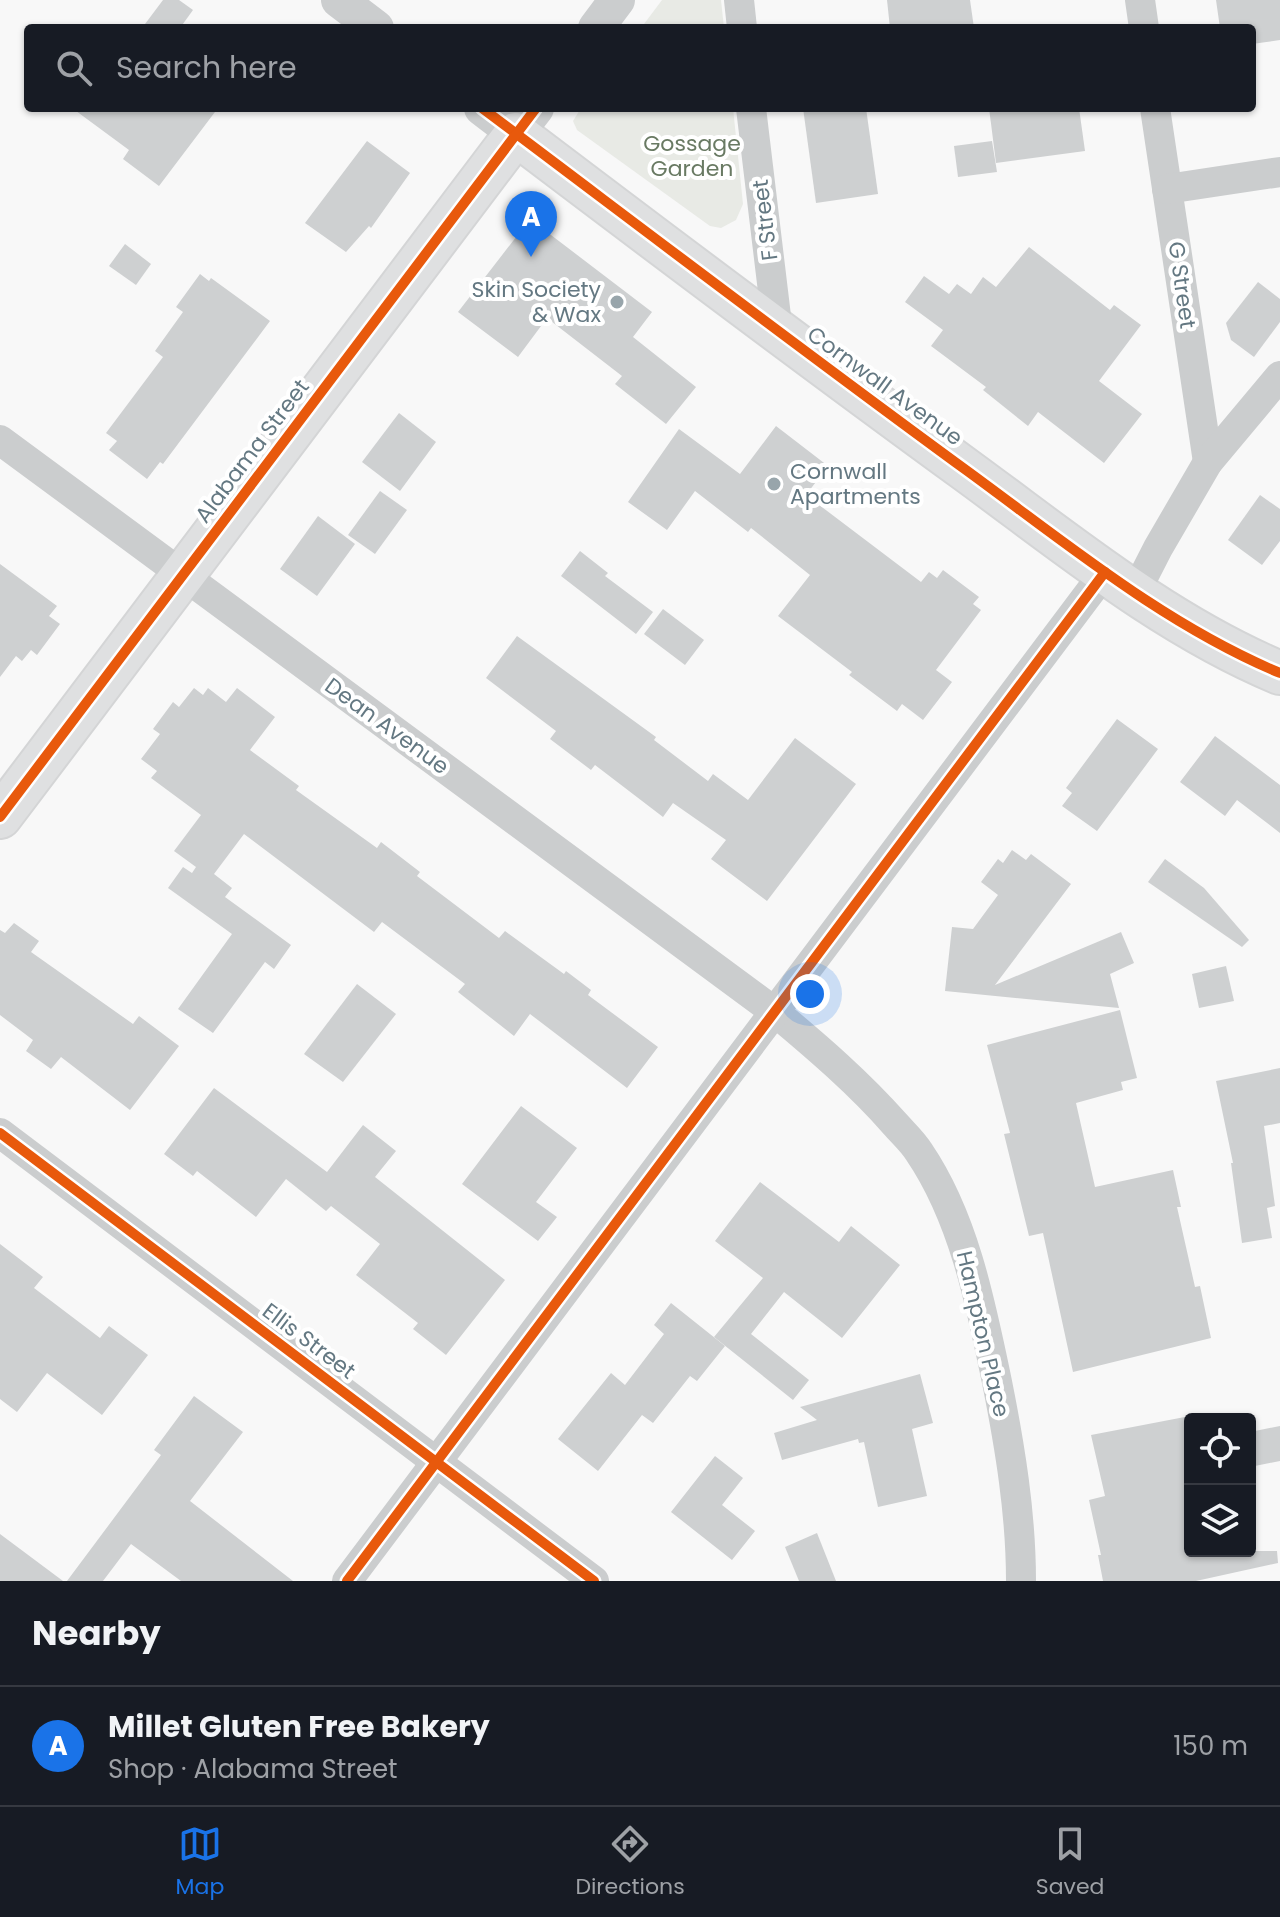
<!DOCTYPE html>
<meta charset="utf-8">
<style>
:root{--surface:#171b24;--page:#242831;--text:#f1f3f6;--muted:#9ea1a6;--line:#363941;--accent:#1a73e8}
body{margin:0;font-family:Poppins,sans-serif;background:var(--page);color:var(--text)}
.controls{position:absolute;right:24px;bottom:24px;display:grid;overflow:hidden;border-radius:8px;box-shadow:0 2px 6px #0004}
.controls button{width:72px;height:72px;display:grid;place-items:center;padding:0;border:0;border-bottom:2px solid var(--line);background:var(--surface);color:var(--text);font:40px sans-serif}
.you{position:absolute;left:810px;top:994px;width:28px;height:28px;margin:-20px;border:6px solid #fff;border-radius:50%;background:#1a73e8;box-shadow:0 0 0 12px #1a73e833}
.badge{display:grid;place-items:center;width:52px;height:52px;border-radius:50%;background:var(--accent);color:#fff;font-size:26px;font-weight:700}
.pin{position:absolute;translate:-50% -66px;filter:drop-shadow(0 2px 4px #0008)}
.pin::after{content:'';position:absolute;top:42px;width:28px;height:24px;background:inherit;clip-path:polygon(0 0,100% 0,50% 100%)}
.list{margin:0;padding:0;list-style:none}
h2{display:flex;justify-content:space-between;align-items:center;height:104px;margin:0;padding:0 32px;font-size:34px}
h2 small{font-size:26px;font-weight:400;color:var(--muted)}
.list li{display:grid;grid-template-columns:52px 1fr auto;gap:24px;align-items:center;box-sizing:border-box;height:120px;padding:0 32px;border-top:2px solid var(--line)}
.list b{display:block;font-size:30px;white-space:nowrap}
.list p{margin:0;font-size:26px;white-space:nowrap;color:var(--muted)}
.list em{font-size:26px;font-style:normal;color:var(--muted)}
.icon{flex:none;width:44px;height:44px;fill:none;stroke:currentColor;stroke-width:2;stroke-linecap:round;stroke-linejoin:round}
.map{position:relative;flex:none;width:1280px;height:1581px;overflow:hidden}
.search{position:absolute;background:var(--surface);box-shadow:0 2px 6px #0004;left:24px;right:24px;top:24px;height:88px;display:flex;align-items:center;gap:20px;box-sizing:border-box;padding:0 28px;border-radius:8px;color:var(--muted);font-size:30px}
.sheet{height:224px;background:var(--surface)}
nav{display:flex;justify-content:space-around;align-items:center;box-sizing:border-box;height:112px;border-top:2px solid var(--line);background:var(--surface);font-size:22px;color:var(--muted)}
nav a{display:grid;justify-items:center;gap:4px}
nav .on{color:var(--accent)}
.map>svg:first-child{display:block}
.green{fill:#e8eae5}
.building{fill:#ced0d1}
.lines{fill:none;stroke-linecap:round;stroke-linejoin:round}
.secondary-casing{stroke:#d4d5d6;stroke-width:46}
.minor{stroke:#cbcdce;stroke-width:30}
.tertiary{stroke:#cbcdce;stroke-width:36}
.secondary{stroke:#dfe0e1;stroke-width:42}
.cycleway-casing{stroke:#fff;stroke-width:15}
.cycleway{stroke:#e8590c;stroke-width:10}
.poi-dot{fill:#98a5ab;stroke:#fff;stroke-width:3}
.labels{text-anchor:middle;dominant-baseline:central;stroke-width:8;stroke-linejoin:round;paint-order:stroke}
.park-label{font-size:22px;fill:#697a63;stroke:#fff}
.street-label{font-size:22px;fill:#647882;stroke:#fff}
.poi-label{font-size:22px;fill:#647882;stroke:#fff;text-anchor:end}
</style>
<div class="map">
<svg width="1280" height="1581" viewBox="0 0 1280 1581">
<rect width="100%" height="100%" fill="#f8f8f8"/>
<!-- green -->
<g class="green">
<polygon points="662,0 721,0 724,28 641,28"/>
<polygon points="581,108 733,108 743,204 736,220 721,228 710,226 577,130 573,121"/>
</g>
<!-- building -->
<g class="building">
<polygon points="163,0 179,0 193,10 180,28 142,28"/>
<polygon points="887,0 970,0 974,28 890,28"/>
<polygon points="1216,0 1280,0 1280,40 1252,44 1252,28 1220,28"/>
<polygon points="72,108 218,108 159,186 123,159 129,150"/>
<polygon points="803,108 866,108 878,194 816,203"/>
<polygon points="989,108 1079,108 1085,151 996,163"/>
<polygon points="367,141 410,173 371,228 369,226 346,252 305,223"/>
<polygon points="992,141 997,172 958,177 954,146"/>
<polygon points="530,219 652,312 633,337 696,387 666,424 615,384 622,376 547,318 518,357 458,312"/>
<polygon points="125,244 151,264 136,285 109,266"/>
<polygon points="1029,247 1110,310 1114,305 1141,325 1099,381 1142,414 1104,463 1038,412 1028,426 983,390 986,387 931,346 943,330 905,302 924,276 949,294 957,284 971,294 983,277 996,287"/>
<polygon points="200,274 209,281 211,278 270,321 163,464 160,462 147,479 109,450 117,441 106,433 163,357 155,351 183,312 176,307"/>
<polygon points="1258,282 1280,299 1280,322 1254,357 1231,340 1226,323"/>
<polygon points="399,413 436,442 400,491 362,462"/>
<polygon points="776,426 828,466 806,495 921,582 929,572 937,578 943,570 979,597 973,604 981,610 936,670 952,682 923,720 902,704 897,711 849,675 852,672 778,616 810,575 751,528 748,532 695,491 667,530 628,502 679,429 740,474"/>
<polygon points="380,491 407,510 375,554 348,535"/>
<polygon points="1260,495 1280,509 1280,541 1262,565 1228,540"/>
<polygon points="318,516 355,544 317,596 280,569"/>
<polygon points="580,551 608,573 605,576 653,612 636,634 561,576"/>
<polygon points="0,564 57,606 49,616 60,624 37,655 31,650 22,661 16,656 0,677"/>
<polygon points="663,609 704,640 685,665 644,634"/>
<polygon points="517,636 656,737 654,740 708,781 713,774 748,800 795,738 856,784 767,901 711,859 726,840 673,803 663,817 595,765 591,770 550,739 556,731 486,678"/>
<polygon points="194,688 203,695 208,688 226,702 237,688 275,717 250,750 299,786 296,790 377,848 381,842 420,872 417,876 499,938 505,931 564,974 566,971 591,990 588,995 658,1047 627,1088 530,1014 514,1036 458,992 465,984 382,922 374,932 244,834 214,874 232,888 225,897 291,945 274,969 265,962 213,1033 178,1009 232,934 168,888 183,867 192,873 196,867 174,851 201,815 151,778 157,771 141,759 160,734 153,729 173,702 179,707"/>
<polygon points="1117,719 1158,749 1097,831 1062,806 1072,793 1066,788"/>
<polygon points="1215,736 1280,785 1280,833 1237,800 1225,816 1180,782"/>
<polygon points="1012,850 1026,860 1031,854 1071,884 995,985 1121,932 1134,963 1110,974 1119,1008 945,991 952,927 973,929 998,895 981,882 998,859 1003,863"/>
<polygon points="1165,859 1204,888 1249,940 1242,947 1148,882"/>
<polygon points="14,923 39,941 31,952 133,1024 139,1016 179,1046 130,1110 61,1057 51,1069 26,1051 33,1040 0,1015 0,930 5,933"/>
<polygon points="1226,966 1234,1001 1199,1008 1192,974"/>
<polygon points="357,984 396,1014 343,1082 304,1054"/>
<polygon points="1120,1010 1137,1078 1121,1082 1123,1090 1076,1103 1095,1187 1173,1170 1181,1207 1177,1207 1195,1287 1200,1286 1211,1338 1073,1372 1043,1233 1029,1236 1004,1134 1010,1133 987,1045"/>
<polygon points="1280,1068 1280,1123 1264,1126 1275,1206 1267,1208 1272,1238 1242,1243 1231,1163 1233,1163 1216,1081"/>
<polygon points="214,1088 327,1172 363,1125 396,1151 375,1177 505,1280 446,1355 413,1329 418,1323 356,1275 380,1244 331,1206 326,1211 286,1179 256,1217 197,1171 193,1176 164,1154"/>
<polygon points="521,1106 577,1148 536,1202 557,1217 538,1241 462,1184"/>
<polygon points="760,1182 839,1242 851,1226 900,1265 842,1338 784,1292 751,1334 809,1380 793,1400 714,1337 763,1278 715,1241"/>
<polygon points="0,1244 43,1277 34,1288 100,1338 109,1326 148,1355 102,1415 47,1373 17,1412 0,1399"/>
<polygon points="671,1303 725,1346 697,1381 690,1376 653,1423 642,1415 598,1471 558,1439 611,1373 625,1385 664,1334 654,1325"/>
<polygon points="920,1374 933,1423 912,1429 927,1496 878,1507 864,1442 859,1443 858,1439 782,1460 774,1433 817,1420 800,1407"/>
<polygon points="194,1396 243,1432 190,1501 293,1581 181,1581 131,1544 103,1581 67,1581 161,1455 154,1450"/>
<polygon points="1190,1416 1190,1551 1277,1551 1278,1563 1196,1581 1103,1581 1098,1555 1101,1555 1089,1500 1105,1496 1091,1435"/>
<polygon points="1280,1426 1280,1461 1250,1467 1250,1432"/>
<polygon points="715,1456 743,1478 722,1505 755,1531 732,1560 671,1512"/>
<polygon points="817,1533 836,1581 799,1581 785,1547"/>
<polygon points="0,1534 63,1581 0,1581"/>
</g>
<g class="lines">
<!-- secondary casing -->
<g class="secondary-casing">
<path id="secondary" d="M0,817L516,134C665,247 815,360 966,470C1066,543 1165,625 1280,673"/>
</g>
<!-- minor -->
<g class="minor">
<polyline points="739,0 742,28"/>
<polyline points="1140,0 1144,28"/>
<polyline points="751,108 778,333"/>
<polyline points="1155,108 1208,462"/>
<polyline points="1167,189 1280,172"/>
<path d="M0,440L775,1012C817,1047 859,1083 895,1124C903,1133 913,1142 919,1152C964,1218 981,1305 997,1382C1010,1447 1021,1514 1021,1581"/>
<polyline points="1135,593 1158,548 1208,462 1280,376"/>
<polyline points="0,1133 594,1581"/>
<polyline points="347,1581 1105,572"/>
</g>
<!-- tertiary -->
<g class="tertiary">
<polyline points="339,0 376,28"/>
<polyline points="596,28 617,0"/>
<polyline points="482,108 516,134 536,108"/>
</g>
<!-- secondary -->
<use href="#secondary" class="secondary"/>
<!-- cycleway casing -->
<g class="cycleway-casing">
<g id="cycleway">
<path d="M482,108C643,229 803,351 966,470C1066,543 1165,625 1280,673"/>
<polyline points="0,817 536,108"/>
<polyline points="0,1133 594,1581"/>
<polyline points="347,1581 1105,572"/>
</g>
</g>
<!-- cycleway -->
<use href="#cycleway" class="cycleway"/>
</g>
<!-- markers -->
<g class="poi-dot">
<circle cx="617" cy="302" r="8"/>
<circle cx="774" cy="484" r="8"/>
</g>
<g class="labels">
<!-- park labels -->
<g class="park-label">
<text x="692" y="143">Gossage<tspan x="692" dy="25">Garden</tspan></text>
</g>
<!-- street labels -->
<g class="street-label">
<text transform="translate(765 220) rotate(-97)">F Street</text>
<text transform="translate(1182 285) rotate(82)">G Street</text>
<text transform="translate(885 386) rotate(36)">Cornwall Avenue</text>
<text transform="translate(252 451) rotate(-53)">Alabama Street</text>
<text transform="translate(387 726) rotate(36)">Dean Avenue</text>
<text transform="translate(983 1334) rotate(77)">Hampton Place</text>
<text transform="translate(309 1341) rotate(37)">Ellis Street</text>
</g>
<!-- poi labels -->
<g class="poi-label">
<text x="601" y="289">Skin Society<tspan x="601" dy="25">&amp; Wax</tspan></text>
<text x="790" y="471" text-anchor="start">Cornwall<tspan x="790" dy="25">Apartments</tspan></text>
</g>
</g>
</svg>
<div class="controls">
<button><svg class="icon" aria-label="locate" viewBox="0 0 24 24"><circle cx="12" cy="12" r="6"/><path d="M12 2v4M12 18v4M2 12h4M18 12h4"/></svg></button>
<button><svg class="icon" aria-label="layers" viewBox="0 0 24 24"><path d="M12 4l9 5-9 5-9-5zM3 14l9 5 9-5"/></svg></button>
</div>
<div class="you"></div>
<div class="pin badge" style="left:531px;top:257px">A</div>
<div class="search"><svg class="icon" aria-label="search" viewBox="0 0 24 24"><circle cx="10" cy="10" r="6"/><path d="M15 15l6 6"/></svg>Search here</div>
</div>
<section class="sheet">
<h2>Nearby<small></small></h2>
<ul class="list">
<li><span class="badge">A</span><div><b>Millet Gluten Free Bakery</b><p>Shop · Alabama Street</p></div><em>150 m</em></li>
</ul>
</section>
<nav>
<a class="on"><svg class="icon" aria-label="map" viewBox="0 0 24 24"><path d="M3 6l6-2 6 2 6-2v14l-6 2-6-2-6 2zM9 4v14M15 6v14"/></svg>Map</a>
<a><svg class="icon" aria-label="directions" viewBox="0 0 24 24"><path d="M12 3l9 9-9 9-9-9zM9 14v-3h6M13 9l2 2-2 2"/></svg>Directions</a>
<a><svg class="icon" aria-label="saved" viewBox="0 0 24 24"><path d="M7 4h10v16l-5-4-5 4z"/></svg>Saved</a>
</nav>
